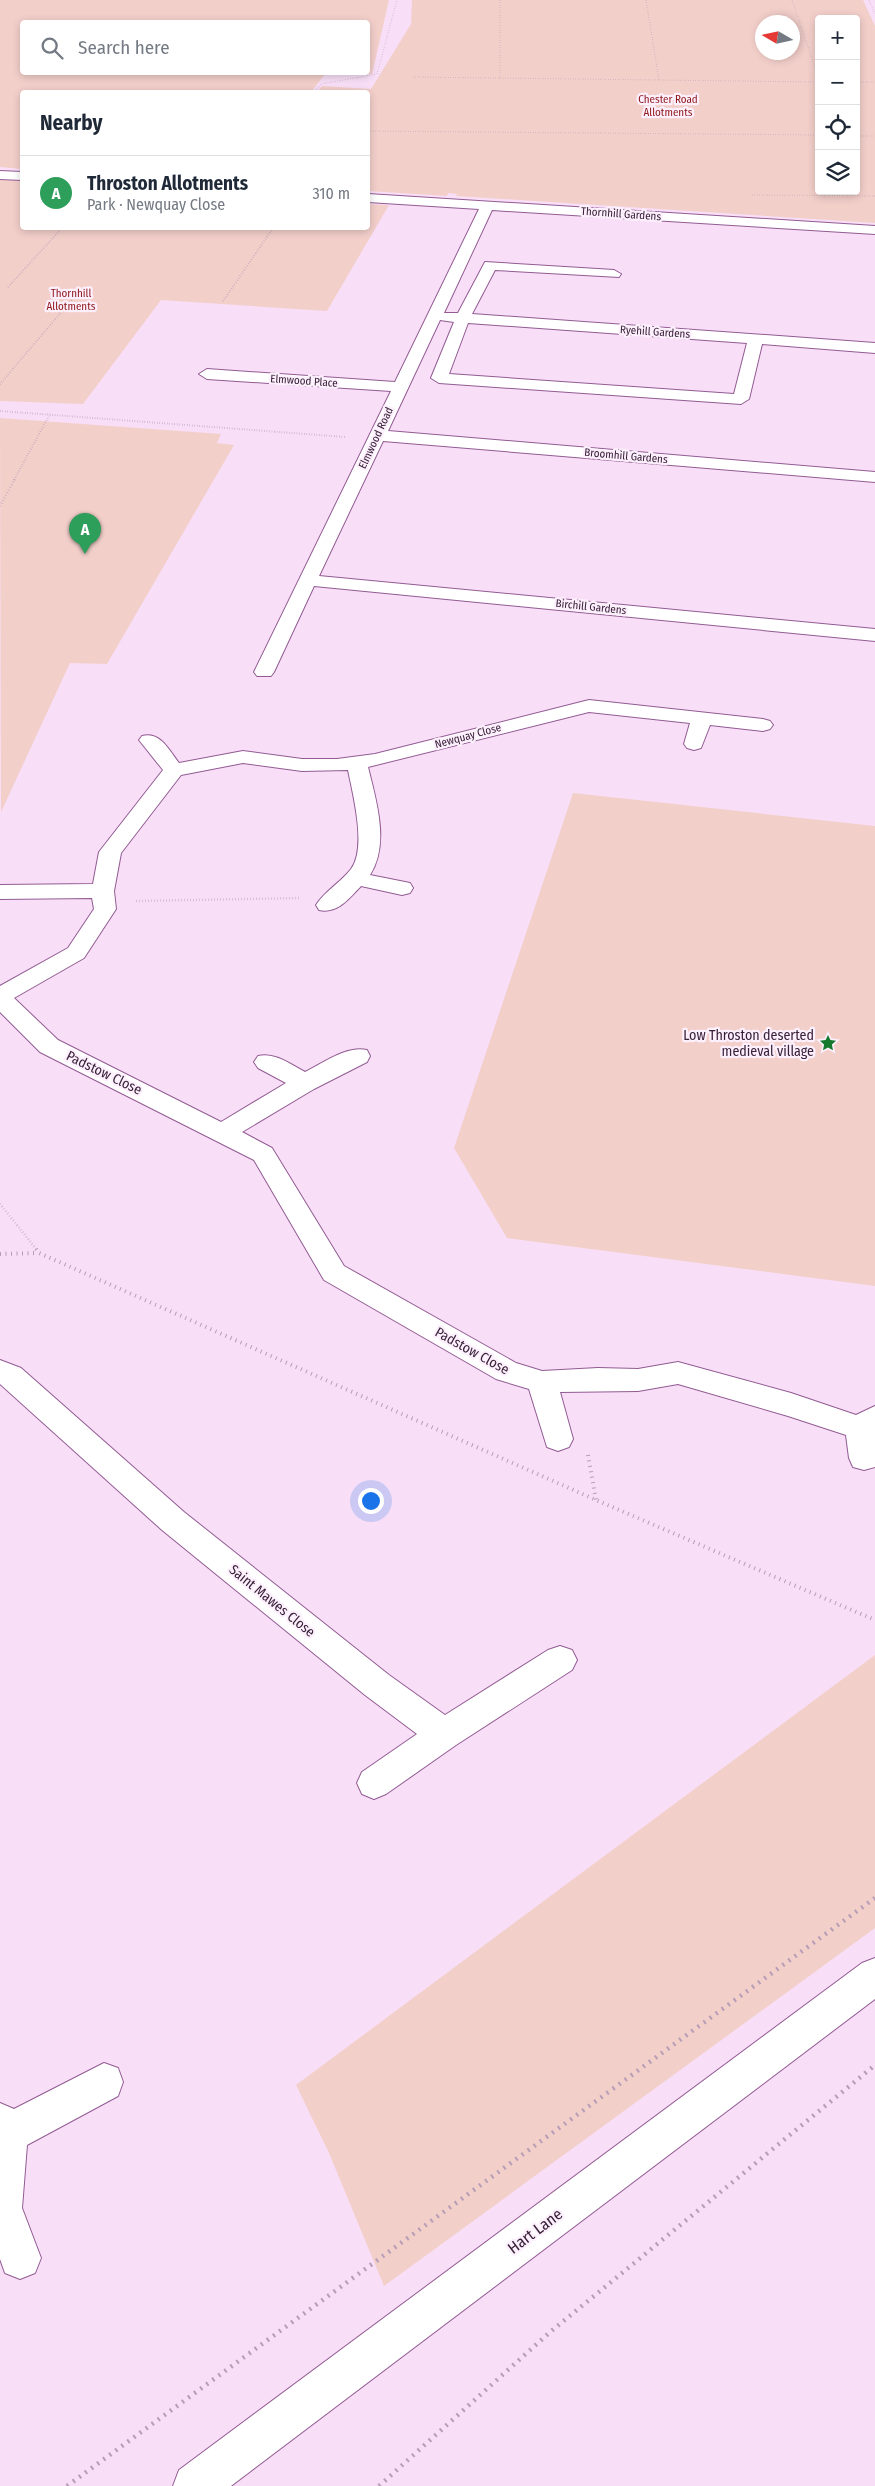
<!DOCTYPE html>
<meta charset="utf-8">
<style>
:root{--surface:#fff;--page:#f2f2f3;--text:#1f2937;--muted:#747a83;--line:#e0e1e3;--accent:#0b8043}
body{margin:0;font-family:"Fira Sans Condensed",sans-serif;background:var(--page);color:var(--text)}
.controls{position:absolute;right:15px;top:15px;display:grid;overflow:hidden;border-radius:5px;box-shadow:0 2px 8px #0003}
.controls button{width:45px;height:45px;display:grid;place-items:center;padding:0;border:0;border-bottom:1px solid var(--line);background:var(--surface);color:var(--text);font:25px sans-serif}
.compass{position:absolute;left:755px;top:15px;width:45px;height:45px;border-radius:50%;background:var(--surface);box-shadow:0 2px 8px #0003;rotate:279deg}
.you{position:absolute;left:370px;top:1500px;width:18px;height:18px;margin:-12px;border:4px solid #fff;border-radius:50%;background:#1a73e8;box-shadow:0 0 0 8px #1a73e833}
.badge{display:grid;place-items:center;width:32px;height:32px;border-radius:50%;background:var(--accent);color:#fff;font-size:16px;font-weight:700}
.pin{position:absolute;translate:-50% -41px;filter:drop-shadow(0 1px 2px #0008)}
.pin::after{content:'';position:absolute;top:26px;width:18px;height:15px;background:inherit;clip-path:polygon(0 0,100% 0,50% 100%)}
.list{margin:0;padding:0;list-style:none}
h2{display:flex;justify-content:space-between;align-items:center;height:65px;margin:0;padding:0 20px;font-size:21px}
h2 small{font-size:16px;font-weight:400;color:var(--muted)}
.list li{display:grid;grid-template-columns:32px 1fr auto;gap:15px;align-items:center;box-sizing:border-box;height:75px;padding:0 20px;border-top:1px solid var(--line)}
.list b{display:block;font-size:19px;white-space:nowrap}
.list p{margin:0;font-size:16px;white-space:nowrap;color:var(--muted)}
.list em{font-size:16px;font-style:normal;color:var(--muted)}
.icon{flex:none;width:28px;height:28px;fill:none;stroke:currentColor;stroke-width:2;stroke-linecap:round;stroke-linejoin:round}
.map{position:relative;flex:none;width:875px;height:2486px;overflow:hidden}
.search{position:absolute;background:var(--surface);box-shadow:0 2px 8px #0003;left:20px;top:20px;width:350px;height:55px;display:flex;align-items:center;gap:12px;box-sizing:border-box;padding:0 18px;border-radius:5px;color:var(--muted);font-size:19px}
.panel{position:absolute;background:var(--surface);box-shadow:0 2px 8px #0003;left:20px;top:90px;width:350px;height:140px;border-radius:5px}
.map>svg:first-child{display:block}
.green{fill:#f3cfca;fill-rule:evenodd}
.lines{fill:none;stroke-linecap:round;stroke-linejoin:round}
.minor-casing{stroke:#925b93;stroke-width:2}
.path-far4{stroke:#b79eb6;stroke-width:1;stroke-dasharray:0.5 2;stroke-linecap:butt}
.path-far3{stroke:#b79eb6;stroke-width:2;stroke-dasharray:0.5 2;stroke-linecap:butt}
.path-far2{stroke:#b79eb6;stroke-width:2.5;stroke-dasharray:0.5 2.5;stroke-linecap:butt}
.path-far1{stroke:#b79eb6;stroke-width:4;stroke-dasharray:1 4.5;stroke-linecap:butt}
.path{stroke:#b79eb6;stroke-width:4.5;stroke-dasharray:2 5.5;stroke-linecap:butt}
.minor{fill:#fff;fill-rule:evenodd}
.labels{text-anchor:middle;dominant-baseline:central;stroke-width:4.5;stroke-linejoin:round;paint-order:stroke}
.far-park-label{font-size:11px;fill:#8d1618;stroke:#fdf0fd}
.far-street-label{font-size:11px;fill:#392139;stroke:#fdf0fd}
.poi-label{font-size:14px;fill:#392139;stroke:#fdf0fd;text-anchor:end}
.street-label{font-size:14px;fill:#392139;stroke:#fdf0fd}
.near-street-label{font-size:16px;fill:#392139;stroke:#fdf0fd}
</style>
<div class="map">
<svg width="875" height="2486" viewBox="0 0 875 2486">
<rect width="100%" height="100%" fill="#f8dff7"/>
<!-- green -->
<g class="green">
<path d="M0,0H389L372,74H325L311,92H22V169L0,167ZM22,22H368V72H22Z"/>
<path d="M412,0H863L875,26V223L456,196L457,194L448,193L447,196L368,191V92H317L322,86L371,89L411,24ZM819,19H856V191H819ZM762,22H792V52H762Z"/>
<polygon points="0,179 22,181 22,228 368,228 368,204 389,205 327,311 161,300 83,404 0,401"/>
<polygon points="0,418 221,434 217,443 234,445 107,664 70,663 1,812"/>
<polygon points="573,793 875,826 875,1286 507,1238 454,1148"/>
<polygon points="875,1655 875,1928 384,2286 329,2153 296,2085"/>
</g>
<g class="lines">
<!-- minor casing -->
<g class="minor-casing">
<g id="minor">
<polygon points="0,171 22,172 22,180 0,179"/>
<path d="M368,194L875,226V234L492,210L444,313H458L485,262L614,270L621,274L619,277L495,270L472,314L875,343V353L762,344L749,399L741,404L439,383L431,378L454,322L440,320L388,431L875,472V482L383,441L319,576L875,629V641L314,586L274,672L271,676H257L254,672L391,391L207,379L199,374L207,369L395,382L479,209L368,202ZM468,323L747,343L734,394L449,374Z"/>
<path d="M589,700L763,719L770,721L773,725L770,729L763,731L710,725L701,748L694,750L687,748L684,744L690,723L589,712L368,767C376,800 390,844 370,875L410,883L413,888L410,893L402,895L361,886C349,899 337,914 319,910L316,905C325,891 341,882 351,869C367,848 353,795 348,770L302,771L243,763L181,775L121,853L114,891L116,909L84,958L14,998L58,1040L221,1122L286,1083L258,1068L254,1062L258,1056C275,1052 290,1064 305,1072C323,1063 347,1045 367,1050L370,1056L367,1062L314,1089L242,1132L272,1148L344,1266L516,1363L542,1371L598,1368L638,1369L678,1362L791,1393L856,1415L875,1406V1467L864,1470L853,1467L849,1458L846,1435L788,1416L678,1384L638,1391L560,1392L573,1439L569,1447L558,1451L547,1447L529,1389L496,1379L324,1280L254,1160L40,1052L0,1012V986L68,948L94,909L92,898L0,899V885L93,884L99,852L163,770L139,740L142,736C160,731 169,750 179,763L243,751L302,759H337L375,754Z"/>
<polygon points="0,1360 21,1368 184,1512 389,1675 445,1715 548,1650 560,1646 572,1650 577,1660 572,1670 456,1745 386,1794 374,1799 362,1794 357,1783 362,1772 417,1734 365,1695 162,1530 0,1384"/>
<polygon points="875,1958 875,1999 231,2486 173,2486 179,2470 862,1963"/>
<polygon points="104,2063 118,2068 123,2082 118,2096 27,2145 22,2208 41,2258 35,2273 20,2279 5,2273 0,2259 0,2103 14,2109"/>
</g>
</g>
<!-- path-far4 -->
<g class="path-far4">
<polyline points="500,0 500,78"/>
<polyline points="646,0 659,80"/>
<polyline points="792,0 819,79"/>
<polyline points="869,0 875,14"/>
<polyline points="413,77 819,82"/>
<polyline points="856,82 875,82"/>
<polyline points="314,92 321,84 377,74 397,0"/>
<polyline points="368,131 819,135"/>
<polyline points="856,136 875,136"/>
<polyline points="752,195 875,196"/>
</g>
<!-- path-far3 -->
<g class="path-far3">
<polyline points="8,287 62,228"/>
<polyline points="223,301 273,228"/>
<polyline points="0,384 75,296"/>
<polyline points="0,411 346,437"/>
<polyline points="14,480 50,414"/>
</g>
<!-- path-far2 -->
<g class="path-far2">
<polyline points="0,506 15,479"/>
<polyline points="136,901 300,898"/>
<polyline points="0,1204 37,1250"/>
</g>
<!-- path-far1 -->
<g class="path-far1">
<polyline points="36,1249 39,1253 596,1500 875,1620"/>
<polyline points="0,1254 38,1253"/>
<polyline points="588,1455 596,1500"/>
</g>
<!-- path -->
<g class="path">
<polyline points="67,2486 875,1898"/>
<polyline points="379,2486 549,2333 875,2065"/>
</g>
<!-- minor -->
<use href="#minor" class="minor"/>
</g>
<!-- icons -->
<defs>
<g id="sight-bare" transform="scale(1.35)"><path d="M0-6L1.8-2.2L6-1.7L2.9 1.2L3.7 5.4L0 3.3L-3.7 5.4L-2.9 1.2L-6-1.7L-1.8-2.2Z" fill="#157a2d" stroke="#fdf0fd" stroke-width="2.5" paint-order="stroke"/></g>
</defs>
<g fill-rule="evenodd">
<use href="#sight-bare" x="828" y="1043"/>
</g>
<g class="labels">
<!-- far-park labels -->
<g class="far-park-label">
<text x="668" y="99">Chester Road<tspan x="668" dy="13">Allotments</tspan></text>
<text x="71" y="293">Thornhill<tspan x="71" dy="13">Allotments</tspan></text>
</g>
<!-- far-street labels -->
<g class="far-street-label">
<text transform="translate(621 214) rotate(4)">Thornhill Gardens</text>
<text transform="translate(655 332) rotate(4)">Ryehill Gardens</text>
<text transform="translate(304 381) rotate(4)">Elmwood Place</text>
<text transform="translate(376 438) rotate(-65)">Elmwood Road</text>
<text transform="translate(626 456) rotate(5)">Broomhill Gardens</text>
<text transform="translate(591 607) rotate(6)">Birchill Gardens</text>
<text transform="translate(468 736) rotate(-15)">Newquay Close</text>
</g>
<!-- poi labels -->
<g class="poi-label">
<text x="814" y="1035">Low Throston deserted<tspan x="814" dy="16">medieval village</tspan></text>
</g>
<!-- street labels -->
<g class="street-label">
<text transform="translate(104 1073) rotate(26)">Padstow Close</text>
<text transform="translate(472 1351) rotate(29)">Padstow Close</text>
<text transform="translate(272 1601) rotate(39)">Saint Mawes Close</text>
</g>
<!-- near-street labels -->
<g class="near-street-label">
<text transform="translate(535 2231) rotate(-37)">Hart Lane</text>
</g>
</g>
</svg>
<div class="controls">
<button>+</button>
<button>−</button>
<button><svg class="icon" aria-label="locate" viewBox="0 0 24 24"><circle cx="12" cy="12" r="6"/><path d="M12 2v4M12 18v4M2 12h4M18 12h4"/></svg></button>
<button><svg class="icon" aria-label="layers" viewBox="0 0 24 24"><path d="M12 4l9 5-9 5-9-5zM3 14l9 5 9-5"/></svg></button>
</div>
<svg class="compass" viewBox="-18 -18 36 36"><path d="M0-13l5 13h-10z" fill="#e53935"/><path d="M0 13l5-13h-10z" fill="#747a83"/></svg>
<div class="you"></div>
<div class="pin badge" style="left:85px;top:554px;background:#2e9e5b">A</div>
<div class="search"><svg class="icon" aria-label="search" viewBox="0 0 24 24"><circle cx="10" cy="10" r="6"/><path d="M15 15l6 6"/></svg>Search here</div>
<section class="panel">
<h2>Nearby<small></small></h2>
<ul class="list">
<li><span class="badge" style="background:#2e9e5b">A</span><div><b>Throston Allotments</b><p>Park · Newquay Close</p></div><em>310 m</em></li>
</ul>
</section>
</div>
